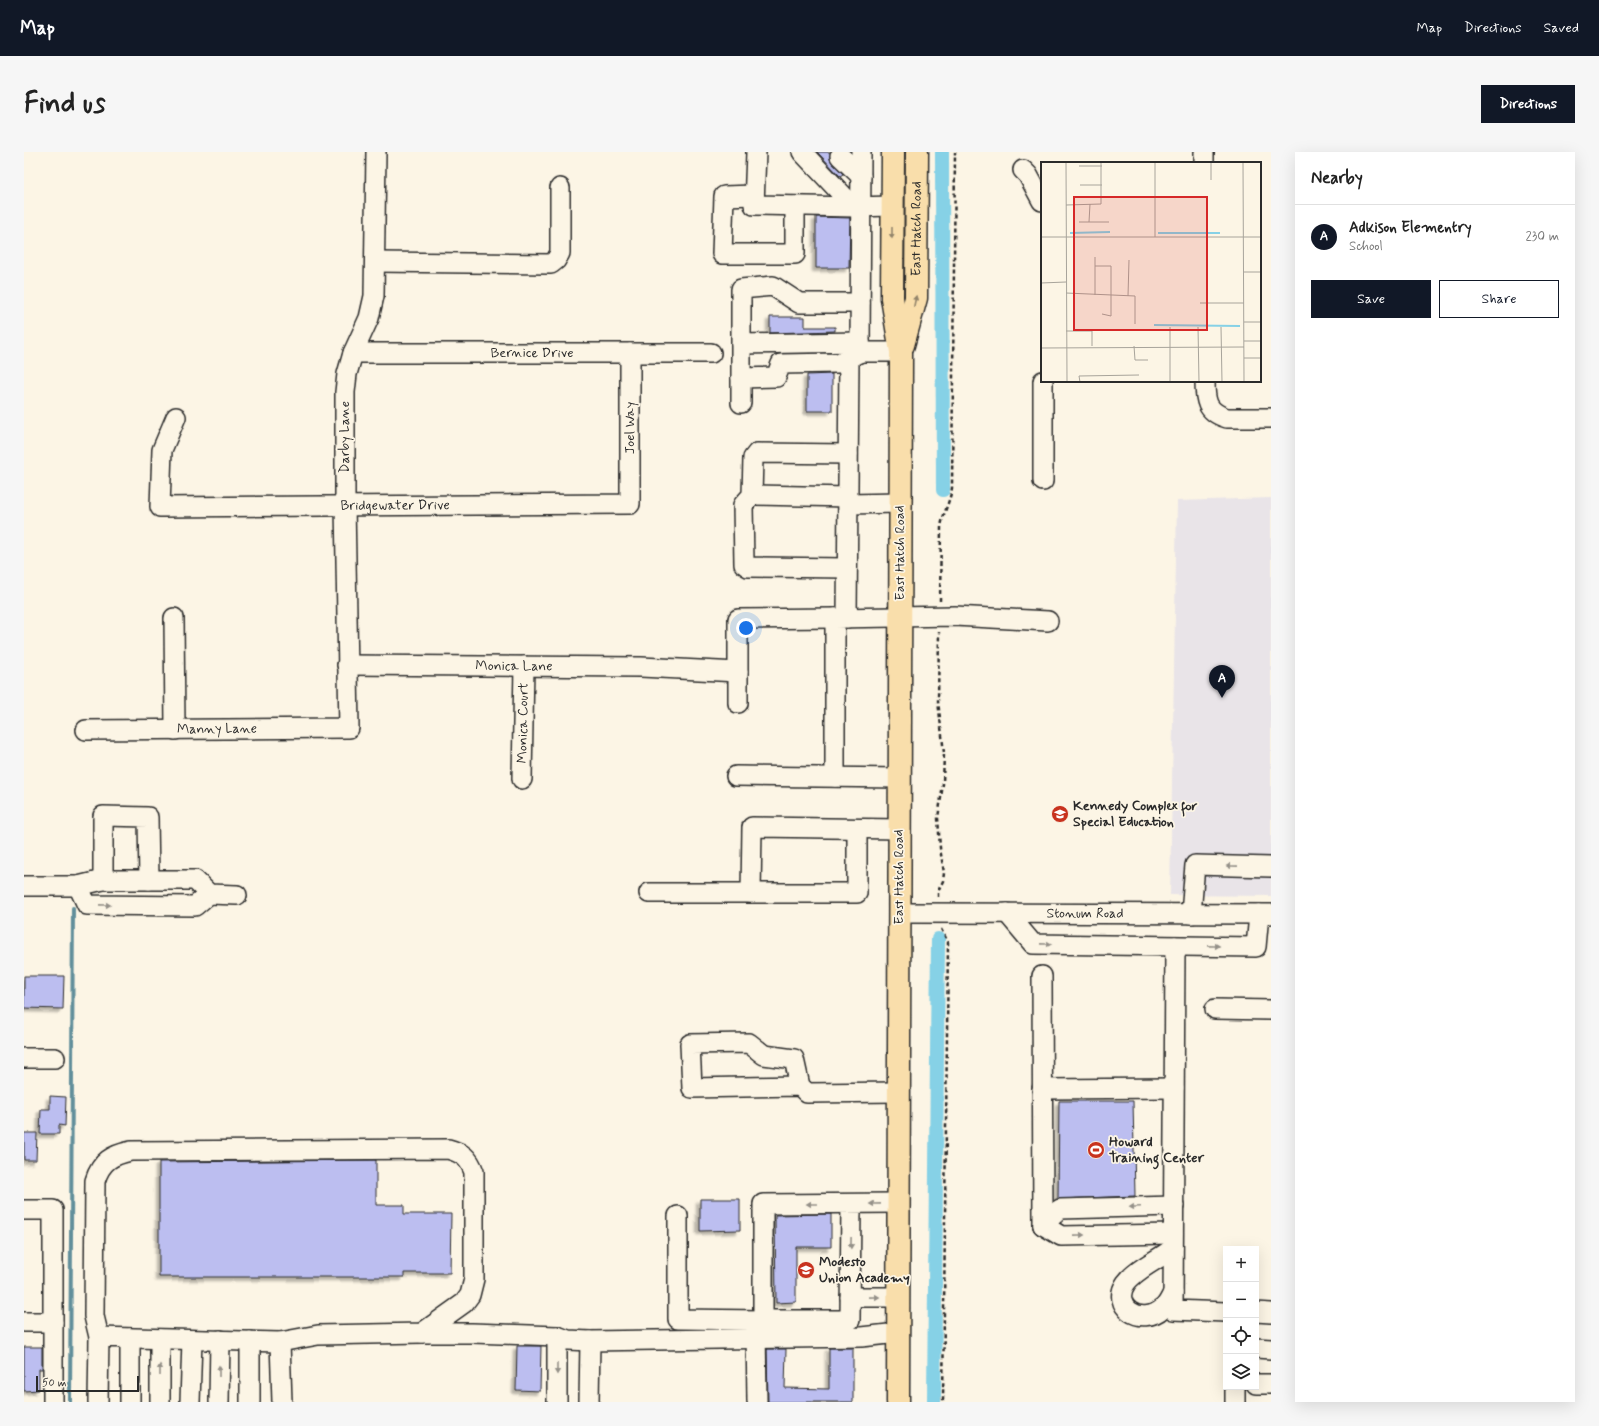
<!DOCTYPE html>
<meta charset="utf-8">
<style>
:root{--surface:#fff;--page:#f6f6f6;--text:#222;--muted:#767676;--line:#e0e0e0;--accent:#111827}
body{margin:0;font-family:Mynerve,sans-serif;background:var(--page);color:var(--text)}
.controls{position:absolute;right:12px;bottom:12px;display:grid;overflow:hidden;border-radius:0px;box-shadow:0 4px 16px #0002}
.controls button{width:36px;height:36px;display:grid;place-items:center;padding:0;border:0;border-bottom:1px solid var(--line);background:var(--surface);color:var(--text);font:20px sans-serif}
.scale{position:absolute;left:12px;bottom:10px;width:103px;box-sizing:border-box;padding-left:4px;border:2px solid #2b2b2b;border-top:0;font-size:11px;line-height:14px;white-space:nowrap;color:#2b2b2b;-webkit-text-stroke:3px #fcf5e5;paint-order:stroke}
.you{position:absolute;left:722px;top:476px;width:14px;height:14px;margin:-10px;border:3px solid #fff;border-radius:50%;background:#1a73e8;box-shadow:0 0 0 6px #1a73e833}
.badge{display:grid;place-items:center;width:26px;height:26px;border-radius:50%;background:var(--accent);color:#fff;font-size:13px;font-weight:700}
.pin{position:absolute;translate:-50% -33px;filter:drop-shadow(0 1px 2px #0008)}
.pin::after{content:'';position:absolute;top:21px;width:14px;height:12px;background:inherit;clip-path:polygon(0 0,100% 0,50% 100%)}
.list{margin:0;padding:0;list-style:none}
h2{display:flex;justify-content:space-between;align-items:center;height:52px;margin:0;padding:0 16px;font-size:17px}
h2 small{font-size:13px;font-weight:400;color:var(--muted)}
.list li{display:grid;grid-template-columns:26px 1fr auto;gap:12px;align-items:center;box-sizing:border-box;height:64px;padding:0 16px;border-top:1px solid var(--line)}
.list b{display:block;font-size:15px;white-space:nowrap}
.list p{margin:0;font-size:13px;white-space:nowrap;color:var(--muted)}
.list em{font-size:13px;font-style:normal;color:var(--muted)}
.actions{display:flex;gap:8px;padding:12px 16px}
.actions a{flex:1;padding:9px 0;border:1px solid var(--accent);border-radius:0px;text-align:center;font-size:14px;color:var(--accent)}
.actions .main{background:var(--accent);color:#fff}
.icon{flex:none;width:22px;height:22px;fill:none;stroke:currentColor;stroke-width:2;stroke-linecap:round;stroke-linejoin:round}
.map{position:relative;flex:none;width:1247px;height:1250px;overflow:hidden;border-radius:0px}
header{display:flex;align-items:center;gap:24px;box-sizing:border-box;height:56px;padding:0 20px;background:var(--accent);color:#fff}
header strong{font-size:19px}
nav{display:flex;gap:22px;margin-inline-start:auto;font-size:14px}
.intro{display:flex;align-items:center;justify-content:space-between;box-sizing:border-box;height:96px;padding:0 24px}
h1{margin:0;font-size:28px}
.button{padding:10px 18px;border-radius:0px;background:var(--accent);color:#fff;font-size:14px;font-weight:700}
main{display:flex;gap:24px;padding:0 24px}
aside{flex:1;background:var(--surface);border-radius:0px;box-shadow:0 4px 16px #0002}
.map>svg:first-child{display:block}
.built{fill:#e9e4e8}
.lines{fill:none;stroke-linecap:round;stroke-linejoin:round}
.stream{stroke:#628f9b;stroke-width:4}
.canal{stroke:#86d1e6;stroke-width:14}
.building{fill:#bcbef0;stroke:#2b2b2b;filter:url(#shadow)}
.minor-casing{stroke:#2b2b2b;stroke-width:22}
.major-casing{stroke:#2b2b2b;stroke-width:25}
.path{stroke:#2b2b2b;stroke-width:2.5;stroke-dasharray:4 3;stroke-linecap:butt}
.minor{stroke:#fcf5e5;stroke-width:19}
.major{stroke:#f9deab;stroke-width:22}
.oneway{fill:#92846b}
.oneway2{fill:#949088}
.labels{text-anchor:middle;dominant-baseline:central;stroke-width:3.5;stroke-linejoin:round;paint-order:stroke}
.street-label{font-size:14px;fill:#2b2b2b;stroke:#fcf5e5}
.poi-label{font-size:14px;font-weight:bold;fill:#2b2b2b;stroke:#fcf5e5;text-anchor:start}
.inset-river{fill:none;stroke:#86d1e6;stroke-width:2}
.inset-road{fill:none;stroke:#a8a49b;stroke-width:1}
.view{fill:#d62828;fill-opacity:0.15;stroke:#d62828;stroke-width:2}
.inset-edge{fill:none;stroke:#2b2b2b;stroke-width:2}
</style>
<header>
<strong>Map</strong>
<nav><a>Map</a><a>Directions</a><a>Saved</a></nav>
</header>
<div class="intro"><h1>Find us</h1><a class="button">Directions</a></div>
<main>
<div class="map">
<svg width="1247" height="1250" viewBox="0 0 1247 1250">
<defs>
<filter id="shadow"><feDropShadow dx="-3.5" dy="3.5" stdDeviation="1" flood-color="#0004"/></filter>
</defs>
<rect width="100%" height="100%" fill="#fcf5e5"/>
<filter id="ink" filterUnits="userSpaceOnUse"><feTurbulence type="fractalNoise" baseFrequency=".025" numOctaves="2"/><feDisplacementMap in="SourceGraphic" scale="8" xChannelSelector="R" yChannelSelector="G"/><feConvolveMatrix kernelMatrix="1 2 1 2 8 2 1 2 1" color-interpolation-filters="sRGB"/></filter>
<g filter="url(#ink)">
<!-- built -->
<polygon class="built" points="1247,346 1247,744 1146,743 1153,349"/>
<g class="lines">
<!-- stream -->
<polyline class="stream" points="46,1250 49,756"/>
<!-- canal -->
<g class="canal">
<polyline points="918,0 919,338"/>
<polyline points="910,1250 914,787"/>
</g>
</g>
<!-- building -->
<g class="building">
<polygon points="793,0 806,0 806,7 819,22 816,24"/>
<polygon points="792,65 826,66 825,116 792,116"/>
<polygon points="746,165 781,165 781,175 811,175 811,179 746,181"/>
<polygon points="808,222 808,259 783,259 783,223"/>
<polygon points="0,824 40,824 39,857 0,856"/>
<polygon points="26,944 42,945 41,974 35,973 35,982 16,982 17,957 26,957"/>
<polygon points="1035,949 1109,949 1111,1044 1034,1047"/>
<polygon points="0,981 13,981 12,1008 0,1008"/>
<polygon points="352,1008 352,1053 380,1053 380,1062 427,1062 426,1121 380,1121 380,1125 135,1125 135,1010"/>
<polygon points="676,1047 716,1047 716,1078 676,1079"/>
<polygon points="807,1062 807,1095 772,1095 772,1150 752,1151 751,1063"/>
<polygon points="493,1194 517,1194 516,1239 492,1238"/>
<polygon points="0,1195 18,1195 18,1217 15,1217 15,1238 0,1239"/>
<polygon points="805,1196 829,1196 829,1250 744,1250 743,1197 762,1197 761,1236 805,1237"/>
</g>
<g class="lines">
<!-- minor casing -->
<g class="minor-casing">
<g id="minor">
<polyline points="732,0 730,53 830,55 868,54"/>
<polyline points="778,0 830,55"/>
<polyline points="837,0 836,200 877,200"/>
<polyline points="1180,0 1180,11"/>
<polyline points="816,4 837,24"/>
<polyline points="999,18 1004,23 1018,49"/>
<polyline points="730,43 700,44 698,102 771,102 771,54"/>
<polyline points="351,110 527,112 532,108 536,101 536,36"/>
<polyline points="836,151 775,151 749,134 717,137 717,192 836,190"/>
<path id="s1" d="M329,201H687"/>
<polyline points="717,226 752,225 757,212 814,211 835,201"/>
<polyline points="1019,229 1019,329"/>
<path d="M1181,229C1181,248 1182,260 1203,266H1247"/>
<polyline points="717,251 717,192"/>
<path id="s2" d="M152,265L138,298L136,355L606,352V201"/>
<polyline points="728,343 824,345"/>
<polyline points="824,352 876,351"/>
<polyline points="823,416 724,415 720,412 719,353 728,343 729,306 733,301 824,302"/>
<polyline points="150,466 151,578"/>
<polyline points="823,466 825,206"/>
<path id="s3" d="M323,513L617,515L714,520"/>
<polyline points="714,551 714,467 811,466"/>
<path id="s4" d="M62,578L325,576L321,353V240L323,222L329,201L345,166L350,144L352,0"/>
<polyline points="712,624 875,626"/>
<polyline points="811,625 811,466 931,464 1024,469"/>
<path id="s5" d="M498,627L500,514"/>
<polyline points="79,728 79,664 124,665 125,728"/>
<polyline points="0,734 54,734 79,728 171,728 185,742 213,743"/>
<polyline points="54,734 63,753 171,754 185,742"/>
<polyline points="625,741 727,741 728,675 875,677"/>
<polyline points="727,741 833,741 833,677"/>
<path id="s6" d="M875,761L1247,762"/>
<polyline points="983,761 1009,792 1232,795 1235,762"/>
<polyline points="1167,762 1171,713 1247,715"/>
<polyline points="1151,794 1149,1158 1202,1160"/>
<polyline points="1018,824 1019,1073"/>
<polyline points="1191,857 1247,858"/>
<polyline points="0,906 31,906"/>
<polyline points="776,934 770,907 740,903 725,891 666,892 668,936 776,934 783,941 874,940"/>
<polyline points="1018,937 1150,936"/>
<polyline points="827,1052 826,1168 739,1168 739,1052 874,1051"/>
<polyline points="0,1058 29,1058 29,1250"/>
<polyline points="654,1064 654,1167 739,1168"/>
<polyline points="1019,1073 1036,1057 1150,1054"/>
<polyline points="1019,1073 1037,1084 1149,1082"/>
<path d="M1149,1096C1136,1107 1112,1117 1102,1131C1086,1154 1117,1176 1139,1156C1144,1152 1146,1146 1149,1141"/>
<polyline points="826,1145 874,1145"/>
<polyline points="1232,1160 1247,1161"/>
<polyline points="0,1170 29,1170"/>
<polyline points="732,1178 733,1249"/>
<polyline points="398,1181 448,1181 533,1184 544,1188 566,1189 837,1185 874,1181"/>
<polyline points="533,1184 533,1250"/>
<polyline points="106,1186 106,1250"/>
<polyline points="226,1189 226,1250"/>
<polyline points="256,1190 258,1250"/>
<polyline points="1232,1196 1247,1197"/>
<polyline points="1232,1232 1247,1232"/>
<path d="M74,1250L75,1185L256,1190L294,1183L398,1181L440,1151L446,1143L450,1127V1020C445,1006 439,1001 424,997L107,999C88,1003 77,1009 71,1029L70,1164L75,1185"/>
<polyline points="136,1250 136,1187"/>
<polyline points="166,1250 168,1188"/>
<polyline points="195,1250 196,1188"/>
<polyline points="565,1250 566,1189"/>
<polyline points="1211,1250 1211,1235"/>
</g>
</g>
<!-- major casing -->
<g class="major-casing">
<g id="major">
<polyline points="869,0 868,146 877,200 874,1250"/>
<path id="s7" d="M879,193L892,146L893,0"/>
</g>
</g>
<!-- path -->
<g class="path">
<path d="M916,449L917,375C919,361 926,350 928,336L931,0"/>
<polyline points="914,745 914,739 919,729 920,721 916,696 914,666 919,632 920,601 914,549 915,480"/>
<polyline points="917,777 924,790 919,1250"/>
</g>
<!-- minor -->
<use href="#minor" class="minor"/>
<!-- major -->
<use href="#major" class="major"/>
</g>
<!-- one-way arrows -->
<defs><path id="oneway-solid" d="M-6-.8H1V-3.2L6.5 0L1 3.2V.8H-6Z"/></defs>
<g class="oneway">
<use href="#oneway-solid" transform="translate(868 81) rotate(90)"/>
<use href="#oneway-solid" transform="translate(891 149) rotate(-78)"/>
</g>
<g class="oneway2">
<use href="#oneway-solid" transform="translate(1208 714) rotate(-179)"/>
<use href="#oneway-solid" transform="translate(81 753) rotate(1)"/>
<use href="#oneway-solid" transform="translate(1022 792) rotate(1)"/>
<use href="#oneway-solid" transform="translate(1190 794) rotate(1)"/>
<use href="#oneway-solid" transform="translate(788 1052) rotate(180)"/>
<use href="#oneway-solid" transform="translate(851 1052) rotate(179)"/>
<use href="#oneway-solid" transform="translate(1111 1055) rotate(178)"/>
<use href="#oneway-solid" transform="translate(1055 1083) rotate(-1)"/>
<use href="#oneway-solid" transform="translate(827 1091) rotate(91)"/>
<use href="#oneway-solid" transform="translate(850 1145) rotate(-1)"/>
<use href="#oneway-solid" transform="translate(533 1217) rotate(90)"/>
<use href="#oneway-solid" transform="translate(136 1218) rotate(-90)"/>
<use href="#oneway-solid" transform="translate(195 1219) rotate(-90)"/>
</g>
</g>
<!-- icons -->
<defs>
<g id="school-disc" transform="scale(0.9)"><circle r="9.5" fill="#c8321e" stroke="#fcf5e5"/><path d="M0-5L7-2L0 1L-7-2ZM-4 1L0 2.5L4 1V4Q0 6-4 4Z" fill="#fff"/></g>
<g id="stadium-disc" transform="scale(0.9)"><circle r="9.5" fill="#c8321e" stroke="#fcf5e5"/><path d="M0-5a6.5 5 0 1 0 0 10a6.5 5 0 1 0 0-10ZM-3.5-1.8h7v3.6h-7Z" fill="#fff"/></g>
</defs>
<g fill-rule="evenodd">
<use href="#school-disc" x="1036" y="662"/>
<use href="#stadium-disc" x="1072" y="998"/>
<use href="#school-disc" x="782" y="1118"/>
</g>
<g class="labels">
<!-- street labels -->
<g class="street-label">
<text stroke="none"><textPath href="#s7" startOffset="118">East Hatch Road</textPath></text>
<text stroke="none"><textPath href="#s1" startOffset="179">Bernice Drive</textPath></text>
<text transform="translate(606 276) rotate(-90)">Joel Way</text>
<text transform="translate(321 285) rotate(-90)">Darby Lane</text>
<text stroke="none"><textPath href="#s2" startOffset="328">Bridgewater Drive</textPath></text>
<text transform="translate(876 401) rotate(-90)">East Hatch Road</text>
<text stroke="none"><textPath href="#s3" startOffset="167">Monica Lane</textPath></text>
<text stroke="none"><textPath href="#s5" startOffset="56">Monica Court</textPath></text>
<text stroke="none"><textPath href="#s4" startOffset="131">Manny Lane</textPath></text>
<text transform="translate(875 725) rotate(-90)">East Hatch Road</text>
<text stroke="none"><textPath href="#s6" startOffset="186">Stonum Road</textPath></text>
</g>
<!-- poi labels -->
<g class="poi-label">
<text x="1049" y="654">Kennedy Complex for<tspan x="1049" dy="16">Special Education</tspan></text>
<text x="1085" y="990">Howard<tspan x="1085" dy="16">Training Center</tspan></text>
<text x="795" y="1110">Modesto<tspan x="795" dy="16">Union Academy</tspan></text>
</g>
</g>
<!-- overview -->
<g transform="translate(1017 10)">
<rect width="220" height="220" fill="#fcf5e5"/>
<path class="inset-river" d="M29,71L69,70M117,71H179M113,163L199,164"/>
<path class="inset-road" d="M25,0L26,220M170,0V18M202,0L203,220M38,4H61M39,23H61M25,43L60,42V0M38,60H68M48,60L49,42M0,75H220M114,75V0M54,95V133M54,104H70V154L61,152M202,110H220M0,121L25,120M25,131L94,134V162M87,134L88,98M159,141H203M203,160H220M129,165V220M157,165L158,220M180,165L181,220M25,169H51V184M203,179H220M93,184L94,198H107M0,186L203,185M203,196H220M39,220L38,214L98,213"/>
<path class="view" d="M33,35H166V168H33Z"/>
<rect width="220" height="220" class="inset-edge"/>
</g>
</svg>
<div class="controls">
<button>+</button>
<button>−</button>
<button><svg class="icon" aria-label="locate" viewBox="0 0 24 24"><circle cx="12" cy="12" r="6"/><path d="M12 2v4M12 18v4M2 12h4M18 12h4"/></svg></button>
<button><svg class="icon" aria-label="layers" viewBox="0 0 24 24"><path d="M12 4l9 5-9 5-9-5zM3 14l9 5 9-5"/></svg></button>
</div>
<div class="scale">50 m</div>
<div class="you"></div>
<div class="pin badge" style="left:1198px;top:546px">A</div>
</div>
<aside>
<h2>Nearby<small></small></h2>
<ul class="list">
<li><span class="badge">A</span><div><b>Adkison Elementry</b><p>School</p></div><em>230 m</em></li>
</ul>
<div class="actions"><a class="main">Save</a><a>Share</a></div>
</aside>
</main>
